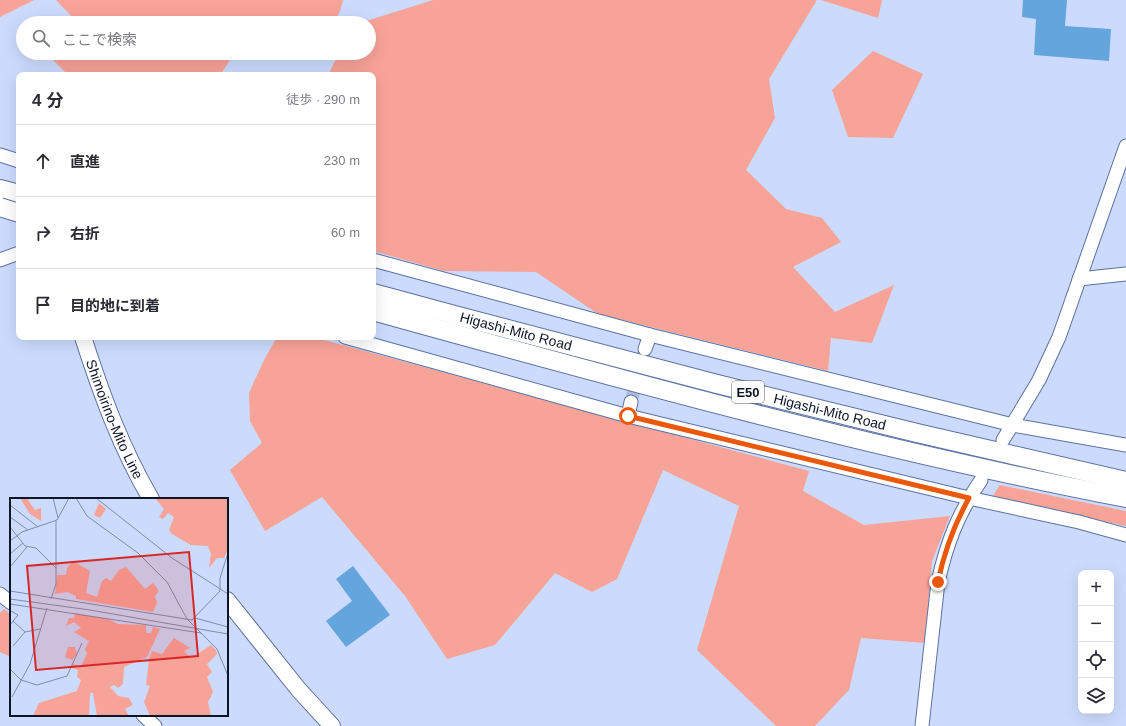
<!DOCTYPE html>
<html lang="ja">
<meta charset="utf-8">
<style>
:root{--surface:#fff;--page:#f2f2f3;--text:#2b2b33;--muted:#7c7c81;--line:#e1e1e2}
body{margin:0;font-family:Helvetica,"Noto Sans JP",sans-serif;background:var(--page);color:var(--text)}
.controls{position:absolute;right:12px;bottom:12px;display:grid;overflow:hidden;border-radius:8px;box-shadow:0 4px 16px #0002}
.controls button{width:36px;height:36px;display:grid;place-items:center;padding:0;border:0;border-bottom:1px solid var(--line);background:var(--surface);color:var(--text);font:20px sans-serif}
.stop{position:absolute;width:12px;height:12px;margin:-9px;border:3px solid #ea580c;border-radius:50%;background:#fff}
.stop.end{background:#ea580c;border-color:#fff;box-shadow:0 1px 4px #0008}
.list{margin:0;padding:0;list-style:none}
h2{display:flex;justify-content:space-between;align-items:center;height:52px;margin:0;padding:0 16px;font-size:17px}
h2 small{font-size:13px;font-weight:400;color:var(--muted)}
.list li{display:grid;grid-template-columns:26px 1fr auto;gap:12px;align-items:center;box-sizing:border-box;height:72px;padding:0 16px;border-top:1px solid var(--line)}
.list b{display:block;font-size:15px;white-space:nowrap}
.list em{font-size:13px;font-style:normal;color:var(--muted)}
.icon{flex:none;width:22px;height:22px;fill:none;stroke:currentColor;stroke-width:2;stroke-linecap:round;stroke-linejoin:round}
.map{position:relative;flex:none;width:1126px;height:726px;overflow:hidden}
.search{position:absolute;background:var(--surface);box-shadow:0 4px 16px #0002;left:16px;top:16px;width:360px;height:44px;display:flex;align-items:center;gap:10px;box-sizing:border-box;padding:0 14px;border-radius:22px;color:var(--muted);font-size:15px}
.panel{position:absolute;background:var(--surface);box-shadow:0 4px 16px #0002;left:16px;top:72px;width:360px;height:268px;border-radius:8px}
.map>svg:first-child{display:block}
.green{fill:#f8a398}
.building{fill:#65a5de}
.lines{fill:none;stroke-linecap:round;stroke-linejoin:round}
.minor-tunnel{stroke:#afbddd;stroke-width:13;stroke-dasharray:13 6;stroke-linecap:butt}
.minor-casing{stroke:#5c71a3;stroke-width:15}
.major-casing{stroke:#5c71a3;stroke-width:18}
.highway-casing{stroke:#5c71a3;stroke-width:20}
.minor{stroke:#fff;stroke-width:13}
.major{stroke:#fff;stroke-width:16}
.highway{stroke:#fff;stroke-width:18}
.highway-bridge-casing{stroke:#5c71a3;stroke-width:20;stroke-linecap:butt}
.highway-bridge{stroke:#fff;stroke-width:18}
.route{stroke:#ea580c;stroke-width:5}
.labels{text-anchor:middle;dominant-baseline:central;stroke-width:3.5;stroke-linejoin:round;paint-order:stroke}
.shield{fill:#fcfcfc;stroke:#555a68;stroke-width:1}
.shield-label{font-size:13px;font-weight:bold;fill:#0d1529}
.street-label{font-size:14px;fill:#0d1529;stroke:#fcfcfc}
.inset-road{fill:none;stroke:#808ca8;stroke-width:1}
.view{fill:#d62828;fill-opacity:0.15;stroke:#d62828;stroke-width:2}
.inset-edge{fill:none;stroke:#0d1529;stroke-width:2}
</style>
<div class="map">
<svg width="1126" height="726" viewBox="0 0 1126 726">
<rect width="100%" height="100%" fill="#ccdbfd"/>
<!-- green -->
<g class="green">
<polygon points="0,0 34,0 0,17"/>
<polygon points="56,0 343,0 340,11 334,23 78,23"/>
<polygon points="433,0 817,0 769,79 775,118 746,170 786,209 822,218 841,242 793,267 835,312 894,285 872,343 831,338 828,371 598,314 536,272 444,271 373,251 373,75 328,75 339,53 369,53 369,23 360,23"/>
<polygon points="821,0 882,0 878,18"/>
<polygon points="873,51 923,74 893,138 848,137 832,90"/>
<polygon points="61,53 235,53 220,75 68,75 52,59"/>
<polygon points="277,337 313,337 809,471 803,491 864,525 950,516 932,561 925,643 861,638 849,690 815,726 776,726 697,650 739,506 663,470 617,579 592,592 555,573 495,645 447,659 405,596 322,497 265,531 230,470 262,443 250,421 249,393 264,360"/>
<polygon points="1000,485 1126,511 1126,526 992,497"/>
<polygon points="4,609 11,615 11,657 0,652 0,613"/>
</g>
<!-- building -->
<g class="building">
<polygon points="1023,0 1067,0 1065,26 1111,29 1109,61 1034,55 1036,19 1022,17"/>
<polygon points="353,566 390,615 346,647 326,621 352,601 336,579"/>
</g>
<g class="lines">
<!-- minor-tunnel -->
<polyline class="minor-tunnel" points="631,402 645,349"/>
<!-- minor casing -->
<g class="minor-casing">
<g id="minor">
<polyline points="0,155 19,161"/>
<polyline points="0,260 19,253"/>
<polyline points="373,260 650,335 1013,425 1126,445"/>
<polyline points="1079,279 1126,274"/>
<polyline points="345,337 628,416 969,498 1079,522 1126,535"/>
<polyline points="645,349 650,335"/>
<polyline points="628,416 631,402"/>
<polyline points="1003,440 1039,380 1059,337 1126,146"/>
<polyline points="0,594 11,603"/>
<polyline points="143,715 155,726"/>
<path d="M922,726L938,582C947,542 958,514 981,480"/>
</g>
</g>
<!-- major casing -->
<g class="major-casing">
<g id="major">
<path id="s1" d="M83,337C101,393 121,448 151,499"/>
<polyline points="227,600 299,690 332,726"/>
</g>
</g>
<!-- highway casing -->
<g class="highway-casing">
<g id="highway">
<polyline points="0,189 19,194"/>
<path id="s2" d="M373,293L458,316L717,384L917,433L1126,481"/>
<path d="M373,311C622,380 872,449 1126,498"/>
</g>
</g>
<!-- minor -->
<use href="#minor" class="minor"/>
<!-- major -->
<use href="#major" class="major"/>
<!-- highway -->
<use href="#highway" class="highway"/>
<!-- highway-bridge casing -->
<g class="highway-bridge-casing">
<polyline id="highway-bridge" points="0,207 19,213"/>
</g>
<!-- highway-bridge -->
<use href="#highway-bridge" class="highway-bridge"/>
</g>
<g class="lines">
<!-- route -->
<path class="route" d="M628,416L969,498C954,525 944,552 938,582"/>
</g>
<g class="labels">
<!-- shield labels -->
<rect class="shield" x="732" y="381" width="32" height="22" rx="3"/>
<g class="shield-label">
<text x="748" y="392">E50</text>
</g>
<!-- street labels -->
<g class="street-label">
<text stroke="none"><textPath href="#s2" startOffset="148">Higashi-Mito Road</textPath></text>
<text stroke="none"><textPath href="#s2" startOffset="472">Higashi-Mito Road</textPath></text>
<text stroke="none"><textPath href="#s1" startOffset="88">Shimoirino-Mito Line</textPath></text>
</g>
</g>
<!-- overview -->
<g transform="translate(10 498)">
<rect width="218" height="218" fill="#ccdbfd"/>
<path d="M10,0H20L18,2L25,12L31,10V23L20,16ZM145,0H218V51L214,60H207L199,70L201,56L198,48L181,47L162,36L159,32L164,19L158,15L153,21L149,19L154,11ZM89,5L96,11L90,20L84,17ZM63,63L80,73L76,95L87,99L92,83L96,80L101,83L109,72L116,69L135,91L143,85L149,93L145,98L147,105L143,114L66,101V98L57,94L45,96L47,77H56L57,70ZM65,115L98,121L108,126L136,127V135H141L143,129L150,131L137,159L114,169L113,186L108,190L104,187L100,189L108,198L119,200L123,207L115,211L119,218H87L83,195H80L79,218H23L29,205L67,193L71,182L67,179L68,172L61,170L62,166L71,168L77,156L75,151L79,143L64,134L71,130L64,124L56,128L59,120H64ZM164,140L180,150L174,153L181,160L201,147L206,152L207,156L197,166L202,174L197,179L203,194L198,204L201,218H140L134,204L140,188L136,187L139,161L142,153L152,156ZM58,149H65L67,156L62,162L55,159Z" fill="#f8a398"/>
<path class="inset-road" d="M43,0L48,20M66,0L77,18L128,55L157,84L177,121L207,151L218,178M86,0L162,60L218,96M0,7L28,29M0,19L18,32M0,29L15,48L26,50L46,70M0,43L12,34L47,22L59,0M0,56L13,45M0,69L17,49M0,93L182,122L210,93V80L218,55M0,101L80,112L218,136M41,101L46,86V23M0,106L191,135M0,114L1,113L8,117L0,127M185,120L218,129M3,123L15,134L30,131M3,148L15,134M0,171L11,182L27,187L57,178L72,145M2,199L20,166L37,110"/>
<path class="view" d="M179,54L188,158L26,172L17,68Z"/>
<rect width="218" height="218" class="inset-edge"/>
</g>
</svg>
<div class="controls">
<button>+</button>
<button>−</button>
<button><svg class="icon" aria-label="locate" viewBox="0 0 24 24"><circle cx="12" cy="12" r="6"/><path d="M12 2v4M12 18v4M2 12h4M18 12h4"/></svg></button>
<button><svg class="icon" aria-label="layers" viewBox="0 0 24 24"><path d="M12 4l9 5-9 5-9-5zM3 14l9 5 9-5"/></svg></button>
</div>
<div class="stop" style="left:628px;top:416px"></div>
<div class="stop end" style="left:938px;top:582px"></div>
<div class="search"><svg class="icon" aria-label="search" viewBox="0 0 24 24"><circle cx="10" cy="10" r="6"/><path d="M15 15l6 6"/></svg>ここで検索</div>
<section class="panel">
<h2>4 分<small>徒歩 · 290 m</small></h2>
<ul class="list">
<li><svg class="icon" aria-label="ahead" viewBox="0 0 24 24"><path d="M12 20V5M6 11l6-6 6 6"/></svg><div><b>直進</b></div><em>230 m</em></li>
<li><svg class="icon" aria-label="right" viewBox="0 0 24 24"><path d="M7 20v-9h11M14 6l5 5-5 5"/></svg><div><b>右折</b></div><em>60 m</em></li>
<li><svg class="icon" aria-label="arrive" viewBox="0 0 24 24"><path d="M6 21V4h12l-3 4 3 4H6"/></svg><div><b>目的地に到着</b></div></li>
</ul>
</section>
</div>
